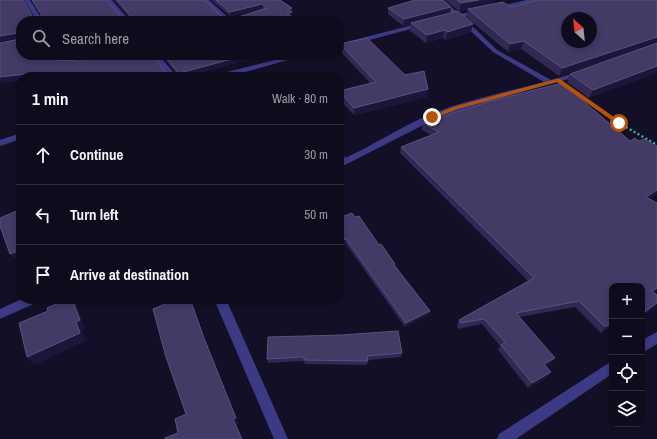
<!DOCTYPE html>
<meta charset="utf-8">
<style>
:root{--surface:#0e0b1c;--page:#1c1929;--text:#f1f3f6;--muted:#9b9ba3;--line:#2e2b3b}
body{margin:0;font-family:"Archivo Narrow",sans-serif;background:var(--page);color:var(--text)}
.controls{position:absolute;right:12px;bottom:12px;display:grid;overflow:hidden;border-radius:8px;box-shadow:0 2px 6px #0003}
.controls button{width:36px;height:36px;display:grid;place-items:center;padding:0;border:0;border-bottom:1px solid var(--line);background:var(--surface);color:var(--text);font:20px sans-serif}
.compass{position:absolute;left:561px;top:12px;width:36px;height:36px;border-radius:50%;background:var(--surface);box-shadow:0 2px 6px #0003;rotate:333deg}
.stop{position:absolute;width:12px;height:12px;margin:-9px;border:3px solid #b45309;border-radius:50%;background:#fff}
.stop.end{background:#b45309;border-color:#fff;box-shadow:0 1px 4px #0008}
.list{margin:0;padding:0;list-style:none}
h2{display:flex;justify-content:space-between;align-items:center;height:52px;margin:0;padding:0 16px;font-size:17px}
h2 small{font-size:13px;font-weight:400;color:var(--muted)}
.list li{display:grid;grid-template-columns:26px 1fr auto;gap:12px;align-items:center;box-sizing:border-box;height:60px;padding:0 16px;border-top:1px solid var(--line)}
.list b{display:block;font-size:15px;white-space:nowrap}
.list em{font-size:13px;font-style:normal;color:var(--muted)}
.icon{flex:none;width:22px;height:22px;fill:none;stroke:currentColor;stroke-width:2;stroke-linecap:round;stroke-linejoin:round}
.map{position:relative;flex:none;width:657px;height:439px;overflow:hidden}
.search{position:absolute;background:var(--surface);box-shadow:0 2px 6px #0003;left:16px;top:16px;width:328px;height:44px;display:flex;align-items:center;gap:10px;box-sizing:border-box;padding:0 14px;border-radius:16px;color:var(--muted);font-size:15px}
.panel{position:absolute;background:var(--surface);box-shadow:0 2px 6px #0003;left:16px;top:72px;width:328px;height:232px;border-radius:16px}
.map>svg:first-child{display:block}
.lines{fill:none;stroke-linecap:round;stroke-linejoin:round}
.path-far1{stroke:#2fb8b0;stroke-width:1.5;stroke-dasharray:1.5 2;stroke-linecap:butt}
.path{stroke:#2fb8b0;stroke-width:2.5;stroke-dasharray:2 2.5;stroke-linecap:butt}
.minor{fill:#3d3a85;fill-rule:evenodd}
.wall{fill:#312854}
.shaded-wall{fill:#1d163a}
.building{fill:#433a66;stroke:#5a527e;fill-rule:evenodd}
.route{fill:#b45309}
</style>
<div class="map">
<svg width="657" height="439" viewBox="0 0 657 439">
<rect width="100%" height="100%" fill="#130f26"/>
<g class="lines">
<!-- path-far1 -->
<polyline class="path-far1" points="573,91 597,108"/>
<!-- path -->
<polyline class="path" points="596,107 619,123 657,145"/>
<!-- minor -->
<g class="minor">
<polygon points="24,0 30,0 43,21 37,21"/>
<polygon points="106,0 112,0 130,21 124,21"/>
<polygon points="202,0 209,0 232,21 225,21"/>
<path d="M436,0H443L460,14L482,10V12L463,17L497,50L551,80L581,71L585,73L565,80L473,106L437,118L339,168V147L343,150L345,158C374,145 400,127 429,115C466,100 506,92 544,82L493,52L457,18L447,19V17L454,15Z"/>
<polygon points="526,0 538,0 496,10 493,8"/>
<polygon points="424,22 426,23 426,25 339,48 339,44"/>
<polygon points="55,55 61,55 64,60 74,61 78,63 74,65 59,64"/>
<polygon points="152,55 159,55 177,77 169,77"/>
<polygon points="295,55 306,55 227,77 214,77 215,75"/>
<polygon points="21,133 21,139 0,146 0,140"/>
<polygon points="22,299 40,299 38,302 0,319 0,309"/>
<polygon points="214,299 226,299 288,439 274,439"/>
<polygon points="657,332 657,344 642,353 642,340"/>
<polygon points="612,361 612,374 516,439 497,439 499,434"/>
</g>
</g>
<!-- wall -->
<g class="wall">
<polygon points="0,0 33,17 42,16 32,0 107,0 121,17 129,17 114,0 205,0 223,18 235,18 263,9 230,16 211,0 280,0 293,17 295,18 295,21 21,21 57,60 166,73 176,73 161,55 268,55 239,62 185,77 21,77 21,80 0,83 0,43 20,39 20,38 0,41"/>
<polygon points="445,0 495,0 494,4 511,7 657,43 559,76 521,49 508,52 466,17 468,10 459,11"/>
<polygon points="388,8 450,13 471,32 446,40 443,38 426,43 410,31 411,24 403,26 388,14"/>
<polygon points="657,43 589,98 567,82 570,74"/>
<polygon points="340,44 427,97 354,115 339,99 339,91 370,83 340,51"/>
<polygon points="62,55 99,55 83,59 65,59"/>
<polygon points="423,123 657,194 649,199 657,203 657,290 653,292 657,295 657,304 642,316 642,286 612,326 601,333 575,307 520,317 551,363 546,366 547,378 528,388 498,350 500,346 482,324 458,329 457,326 459,320 528,281 400,153 401,147 431,135 422,130"/>
<polygon points="355,217 379,245 430,311 428,315 405,327 346,244 343,245 339,238 339,218"/>
<polygon points="402,353 401,357 368,360 367,365 305,364 304,361 268,363 267,359"/>
</g>
<!-- shaded-wall -->
<g class="shaded-wall">
<polygon points="479,0 495,0 494,5 459,11 461,3"/>
<polygon points="262,4 263,9 230,16 230,12"/>
<polygon points="451,7 450,13 403,26 404,19"/>
<polygon points="292,8 293,17 287,14 289,10"/>
<polygon points="473,24 471,32 446,40 447,32"/>
<polygon points="445,30 443,38 426,43 427,35"/>
<polygon points="18,33 21,38 0,41 0,36"/>
<polygon points="657,37 657,43 559,76 562,68"/>
<polygon points="524,41 521,49 508,52 510,44"/>
<polygon points="81,55 99,55 83,59"/>
<polygon points="247,55 268,55 239,62 185,77 167,77 176,74"/>
<polygon points="657,66 657,73 589,98 593,90"/>
<polygon points="27,74 28,77 21,77 21,80 0,83 0,77"/>
<polygon points="428,89 427,97 354,115 354,108"/>
<polygon points="657,190 657,194 642,203 646,197"/>
<polygon points="346,239 346,244 343,245 343,240"/>
<polygon points="21,250 21,256 14,259 10,254"/>
<polygon points="657,288 657,290 647,297 652,291"/>
<polygon points="72,299 77,306 85,328 82,330 86,341 34,365 27,357 76,322"/>
<polygon points="657,303 657,304 642,316 642,314"/>
<polygon points="430,311 428,315 405,327 406,323"/>
<polygon points="612,323 612,326 601,333 605,327"/>
<polygon points="555,358 551,363 540,370 544,364"/>
<polygon points="551,372 547,378 528,388 532,383"/>
<polygon points="236,418 238,424 235,425 233,419"/>
</g>
<!-- building -->
<g class="building">
<polygon points="0,0 23,0 33,17 42,16 32,0 107,0 121,17 130,17 130,15 117,0 205,0 223,18 235,18 267,8 262,4 230,12 216,0 280,0 292,8 289,10 292,12 287,14 295,18 293,19 295,21 21,21 21,55 54,55 57,60 81,61 102,55 153,55 166,73 177,73 177,71 164,55 247,55 176,74 167,77 28,77 27,74 0,77 0,43 20,39 20,34 18,33 0,36"/>
<polygon points="415,0 443,0 451,7 404,19 388,8"/>
<polygon points="457,0 479,0 461,3"/>
<path d="M538,0H657V37L562,68L524,41L510,44L468,9L503,2L511,7ZM567,18H591V42H567Z"/>
<polygon points="458,11 473,24 447,32 445,30 427,35 411,23"/>
<polygon points="367,38 405,75 424,71 428,89 354,108 339,91 376,82 340,44"/>
<polygon points="657,43 657,66 593,90 570,74"/>
<polygon points="562,83 630,141 635,138 639,141 644,139 657,146 657,190 646,197 657,203 657,288 652,291 657,295 657,303 642,314 642,286 612,286 612,323 605,327 579,301 516,313 555,358 544,364 551,372 532,383 501,345 505,342 484,319 461,323 459,320 534,278 401,147 439,132 423,123 491,101"/>
<polygon points="19,210 21,215 21,250 10,254 0,226 0,218"/>
<polygon points="352,213 355,217 359,216 379,245 381,244 395,264 394,265 430,311 406,323 346,239 343,240 339,234 339,218"/>
<polygon points="68,299 72,299 80,320 76,322 80,333 27,357 19,323 48,311 47,308"/>
<polygon points="163,299 190,299 204,338 236,418 233,419 242,439 165,439 165,438 178,433 175,419 186,414 166,357 153,309 165,304"/>
<polygon points="398,331 402,353 367,356 368,361 304,360 304,357 267,359 268,337 342,335"/>
</g>
<!-- route -->
<polygon class="route" points="556,79 560,79 621,122 621,124 617,124 557,82 457,109 434,118 429,117 453,107"/>
</svg>
<div class="controls">
<button>+</button>
<button>−</button>
<button><svg class="icon" aria-label="locate" viewBox="0 0 24 24"><circle cx="12" cy="12" r="6"/><path d="M12 2v4M12 18v4M2 12h4M18 12h4"/></svg></button>
<button><svg class="icon" aria-label="layers" viewBox="0 0 24 24"><path d="M12 4l9 5-9 5-9-5zM3 14l9 5 9-5"/></svg></button>
</div>
<svg class="compass" viewBox="-18 -18 36 36"><path d="M0-13l5 13h-10z" fill="#e53935"/><path d="M0 13l5-13h-10z" fill="#9b9ba3"/></svg>
<div class="stop" style="left:619px;top:123px"></div>
<div class="stop end" style="left:432px;top:117px"></div>
<div class="search"><svg class="icon" aria-label="search" viewBox="0 0 24 24"><circle cx="10" cy="10" r="6"/><path d="M15 15l6 6"/></svg>Search here</div>
<section class="panel">
<h2>1 min<small>Walk · 80 m</small></h2>
<ul class="list">
<li><svg class="icon" aria-label="ahead" viewBox="0 0 24 24"><path d="M12 20V5M6 11l6-6 6 6"/></svg><div><b>Continue</b></div><em>30 m</em></li>
<li><svg class="icon" aria-label="left" viewBox="0 0 24 24"><path d="M17 20v-9H6M10 6l-5 5 5 5"/></svg><div><b>Turn left</b></div><em>50 m</em></li>
<li><svg class="icon" aria-label="arrive" viewBox="0 0 24 24"><path d="M6 21V4h12l-3 4 3 4H6"/></svg><div><b>Arrive at destination</b></div></li>
</ul>
</section>
</div>
